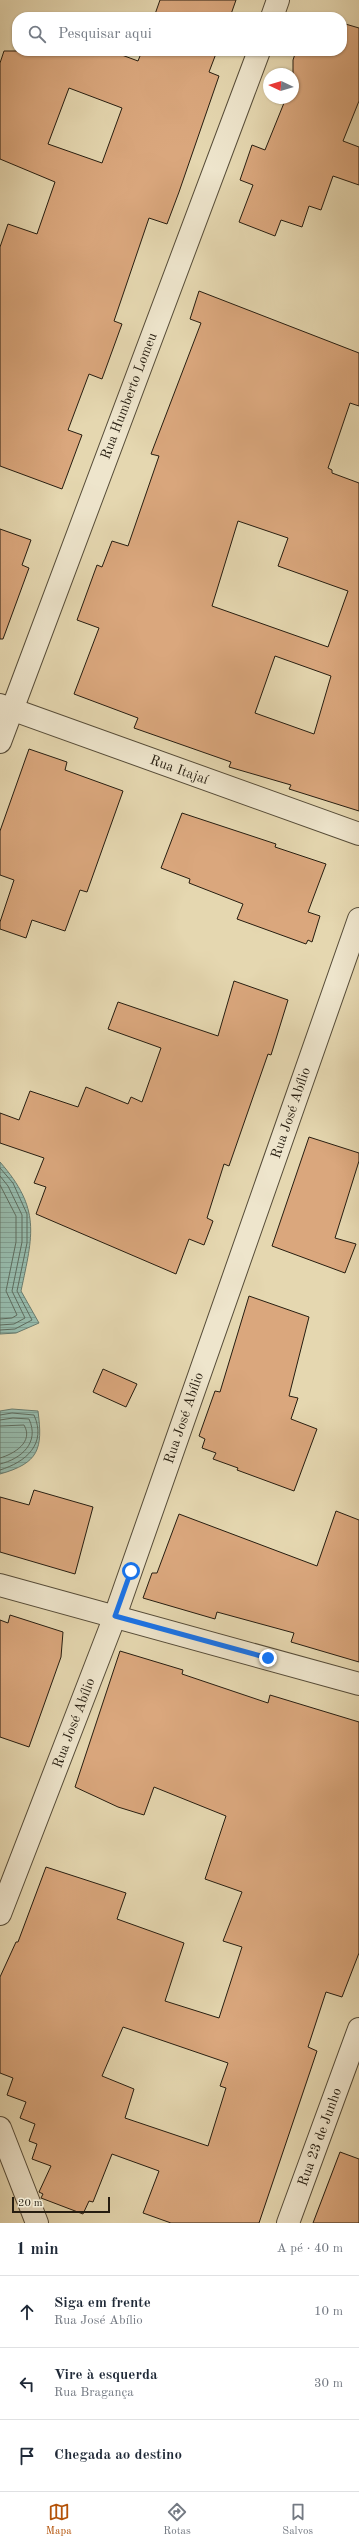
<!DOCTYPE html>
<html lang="pt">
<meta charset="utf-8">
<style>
:root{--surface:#fff;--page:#f6f6f7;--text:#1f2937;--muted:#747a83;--line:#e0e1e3;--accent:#b45309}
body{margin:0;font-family:"Old Standard TT",serif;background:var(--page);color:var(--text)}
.compass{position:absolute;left:263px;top:68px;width:36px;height:36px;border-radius:50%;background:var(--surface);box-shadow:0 1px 3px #0004;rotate:274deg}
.scale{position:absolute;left:12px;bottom:10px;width:98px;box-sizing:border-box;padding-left:4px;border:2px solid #261d10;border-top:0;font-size:11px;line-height:14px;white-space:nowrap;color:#261d10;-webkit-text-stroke:3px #eee5cc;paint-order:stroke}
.stop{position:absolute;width:12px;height:12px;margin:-9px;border:3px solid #1a73e8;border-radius:50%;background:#fff}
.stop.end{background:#1a73e8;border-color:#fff;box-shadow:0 1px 4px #0008}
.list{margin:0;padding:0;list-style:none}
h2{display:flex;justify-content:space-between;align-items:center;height:52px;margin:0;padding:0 16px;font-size:17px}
h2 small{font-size:13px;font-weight:400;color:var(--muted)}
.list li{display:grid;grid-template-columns:26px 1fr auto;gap:12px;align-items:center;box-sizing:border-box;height:72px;padding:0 16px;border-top:1px solid var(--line)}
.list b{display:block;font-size:15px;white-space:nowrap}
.list p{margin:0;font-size:13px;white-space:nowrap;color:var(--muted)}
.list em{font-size:13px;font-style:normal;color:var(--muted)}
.icon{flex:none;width:22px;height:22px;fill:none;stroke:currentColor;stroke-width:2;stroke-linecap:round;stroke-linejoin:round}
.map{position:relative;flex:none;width:359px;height:2223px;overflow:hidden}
.search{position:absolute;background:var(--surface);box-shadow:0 1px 3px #0004;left:12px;right:12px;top:12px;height:44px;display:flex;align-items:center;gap:10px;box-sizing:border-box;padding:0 14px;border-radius:16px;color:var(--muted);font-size:15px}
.sheet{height:268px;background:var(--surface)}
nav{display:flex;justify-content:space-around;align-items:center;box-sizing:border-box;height:56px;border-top:1px solid var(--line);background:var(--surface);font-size:11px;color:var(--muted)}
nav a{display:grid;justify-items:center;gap:2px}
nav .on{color:var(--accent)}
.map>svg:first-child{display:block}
.water{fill:url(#water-rules);stroke:#697b6d}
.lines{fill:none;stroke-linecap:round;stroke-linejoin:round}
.shore{stroke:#5e6c5e;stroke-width:1}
.building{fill:#daa77d;stroke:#261d10;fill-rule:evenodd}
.minor-casing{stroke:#564c38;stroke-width:24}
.tertiary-casing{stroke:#564c38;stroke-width:24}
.minor{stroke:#eee5cc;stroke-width:22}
.tertiary{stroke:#eee5cc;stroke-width:22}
.route{stroke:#1a73e8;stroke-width:5}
.labels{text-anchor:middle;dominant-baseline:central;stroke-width:4;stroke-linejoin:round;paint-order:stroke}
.street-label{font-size:14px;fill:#261d10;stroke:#eee5cc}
</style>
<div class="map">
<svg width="359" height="2223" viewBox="0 0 359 2223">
<defs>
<pattern id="water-rules" width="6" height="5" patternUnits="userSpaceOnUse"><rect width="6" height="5" fill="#96baab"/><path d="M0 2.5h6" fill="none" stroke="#819f92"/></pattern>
</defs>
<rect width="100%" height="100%" fill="#e5d7b0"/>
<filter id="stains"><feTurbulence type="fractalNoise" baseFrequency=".005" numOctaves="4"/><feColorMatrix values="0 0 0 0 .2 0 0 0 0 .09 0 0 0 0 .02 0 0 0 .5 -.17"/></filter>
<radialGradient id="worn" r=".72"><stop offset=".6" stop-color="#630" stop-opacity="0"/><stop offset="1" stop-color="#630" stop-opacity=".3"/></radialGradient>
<!-- water -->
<g class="water">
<path d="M0,1162C41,1209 33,1234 21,1291L39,1323L16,1333L0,1334Z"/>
<path d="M12,1409L38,1411C43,1449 39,1463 0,1474V1411Z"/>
</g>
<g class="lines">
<!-- shore -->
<g class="shore">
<polyline points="0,1168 13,1183 27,1214 27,1243 17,1291 32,1320 15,1329 0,1330"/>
<polyline points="0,1176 8,1186 22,1215 22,1242 12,1291 25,1318 14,1324 0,1325"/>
<polyline points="0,1185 16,1216 16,1242 6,1291 17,1315 12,1318 0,1319"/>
<path d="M0,1415L12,1413L34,1415C47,1444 26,1462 0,1470"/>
<path d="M0,1420L13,1418L29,1419C40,1443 21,1459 0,1464"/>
<path d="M0,1426L24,1425C34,1442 14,1454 0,1458"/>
</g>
</g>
<!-- building -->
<g class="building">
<polygon points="160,0 236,0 230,17 154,17"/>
<polygon points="309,13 323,17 308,17"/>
<polygon points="342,23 359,28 359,101 343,141 359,147 359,185 333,176 321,210 309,206 302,227 281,220 275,236 239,222 253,185 240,180 252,145 265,150 286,98 293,98 293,60 296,51 342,51"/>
<path d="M4,51H111L138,61L142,51H217L209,72L219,76L179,192L167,224L149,218L114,321L122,324L102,379L89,374L68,430L82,435L62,489L0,466V247L8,224L37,234L55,182L0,159V63ZM69,88L122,108L102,163L48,144Z"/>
<path d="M199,291L359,353V406L350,403L328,468L332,470V473L359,483V811L289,789L291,785L229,767L231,762L134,728L138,718L74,694L99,628L77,620L97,565L102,567L112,541L128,546L159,456L151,454L201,323L190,319ZM238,521L288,538L278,566L348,591L328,647L212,606ZM275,656L331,676L314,734L255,713Z"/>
<polygon points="0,529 31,540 22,565 29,568 3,639 0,639"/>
<polygon points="29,749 67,762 65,770 123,791 87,892 80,890 65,931 32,920 26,938 0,929 0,922 14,880 0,875 0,831"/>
<polygon points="182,813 276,844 275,847 326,864 308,912 320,916 312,942 308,940 306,944 237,919 243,904 189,883 190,879 161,868"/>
<polygon points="234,981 288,1000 271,1055 268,1054 229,1166 224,1164 207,1218 213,1221 204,1245 189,1239 176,1274 36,1214 46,1187 34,1183 44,1158 0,1143 0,1113 19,1120 30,1091 78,1107 86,1087 128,1104 131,1097 142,1102 161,1048 108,1029 118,1002 218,1036"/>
<polygon points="309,1137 359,1153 359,1161 335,1238 356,1244 345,1273 272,1246"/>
<polygon points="249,1296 309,1317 289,1396 298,1398 291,1419 317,1429 294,1491 237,1470 238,1468 213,1459 216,1453 202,1448 205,1439 199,1436 215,1391 220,1392"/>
<polygon points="103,1369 137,1384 126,1407 93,1392"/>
<polygon points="34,1490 93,1507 75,1574 0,1552 0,1497 29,1505"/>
<polygon points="336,1511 359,1520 359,1662 291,1642 294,1633 217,1612 215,1619 143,1598 152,1573 157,1573 179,1514 317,1566"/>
<polygon points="10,1615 63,1632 61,1657 29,1747 0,1737 0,1620 8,1623"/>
<path d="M120,1651L183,1670L182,1674L268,1703L270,1695L359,1722V1953L342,1997L326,1992L308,2047L317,2051L259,2223H171L143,2213L159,2171L112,2154L93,2202L89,2201L83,2214L41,2198L43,2194L39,2192L51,2166L32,2159L37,2144L29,2141L35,2124L20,2118L26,2102L7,2095L13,2078L0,2073V1977L16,1942H18L46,1867L126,1893L117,1919L184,1943L165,2001L219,2018L242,1947L223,1941L242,1892L205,1879L226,1816L154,1787L144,1815L118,1807L75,1787ZM123,2027L228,2063L220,2086L226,2088L208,2146L125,2118L134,2089L102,2076Z"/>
<polygon points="340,2152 359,2159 359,2223 313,2223"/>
</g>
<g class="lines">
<!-- minor casing -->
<g class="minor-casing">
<g id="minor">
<polyline points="272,17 278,0"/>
<polyline points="0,742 259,51"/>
<polyline points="0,1914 115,1616 359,919"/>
<polyline points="0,2128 37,2223"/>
<polyline points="288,2223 359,2029"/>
</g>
</g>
<!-- tertiary casing -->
<g class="tertiary-casing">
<g id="tertiary">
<polyline points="0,705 359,834"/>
<polyline points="0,1585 359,1684"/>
</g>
</g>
<!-- minor -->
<use href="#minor" class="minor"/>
<!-- tertiary -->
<use href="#tertiary" class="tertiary"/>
</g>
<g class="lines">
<!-- route -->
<polyline class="route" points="131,1571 115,1616 268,1658"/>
</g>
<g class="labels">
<!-- street labels -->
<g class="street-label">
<text transform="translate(129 396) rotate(-69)">Rua Humberto Lomeu</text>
<text transform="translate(179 770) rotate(20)">Rua Itajaí</text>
<text transform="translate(291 1113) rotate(-71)">Rua José Abílio</text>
<text transform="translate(184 1418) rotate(-71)">Rua José Abílio</text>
<text transform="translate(74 1723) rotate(-69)">Rua José Abílio</text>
<text transform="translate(320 2137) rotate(-70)">Rua 23 de Junho</text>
</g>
</g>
<rect width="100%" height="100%" filter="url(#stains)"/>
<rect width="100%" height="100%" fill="url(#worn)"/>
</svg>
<svg class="compass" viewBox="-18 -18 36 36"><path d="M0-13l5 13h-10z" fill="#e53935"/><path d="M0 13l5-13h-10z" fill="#747a83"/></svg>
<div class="scale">20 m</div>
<div class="stop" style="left:131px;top:1571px"></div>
<div class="stop end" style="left:268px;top:1658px"></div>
<div class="search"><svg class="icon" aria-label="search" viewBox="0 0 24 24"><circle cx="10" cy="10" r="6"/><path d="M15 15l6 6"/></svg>Pesquisar aqui</div>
</div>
<section class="sheet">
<h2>1 min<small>A pé · 40 m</small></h2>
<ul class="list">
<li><svg class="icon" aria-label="ahead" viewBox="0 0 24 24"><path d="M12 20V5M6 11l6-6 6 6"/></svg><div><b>Siga em frente</b><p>Rua José Abílio</p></div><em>10 m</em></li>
<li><svg class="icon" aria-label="left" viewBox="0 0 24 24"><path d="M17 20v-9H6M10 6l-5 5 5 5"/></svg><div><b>Vire à esquerda</b><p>Rua Bragança</p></div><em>30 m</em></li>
<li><svg class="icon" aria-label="arrive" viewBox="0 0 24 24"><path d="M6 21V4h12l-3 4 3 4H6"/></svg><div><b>Chegada ao destino</b></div></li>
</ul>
</section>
<nav>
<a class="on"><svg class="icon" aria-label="map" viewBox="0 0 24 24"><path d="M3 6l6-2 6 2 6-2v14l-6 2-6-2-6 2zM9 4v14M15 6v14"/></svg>Mapa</a>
<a><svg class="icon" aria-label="directions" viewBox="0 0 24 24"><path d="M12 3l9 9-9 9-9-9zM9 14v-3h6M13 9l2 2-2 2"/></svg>Rotas</a>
<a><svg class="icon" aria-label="saved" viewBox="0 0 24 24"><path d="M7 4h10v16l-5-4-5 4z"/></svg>Salvos</a>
</nav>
